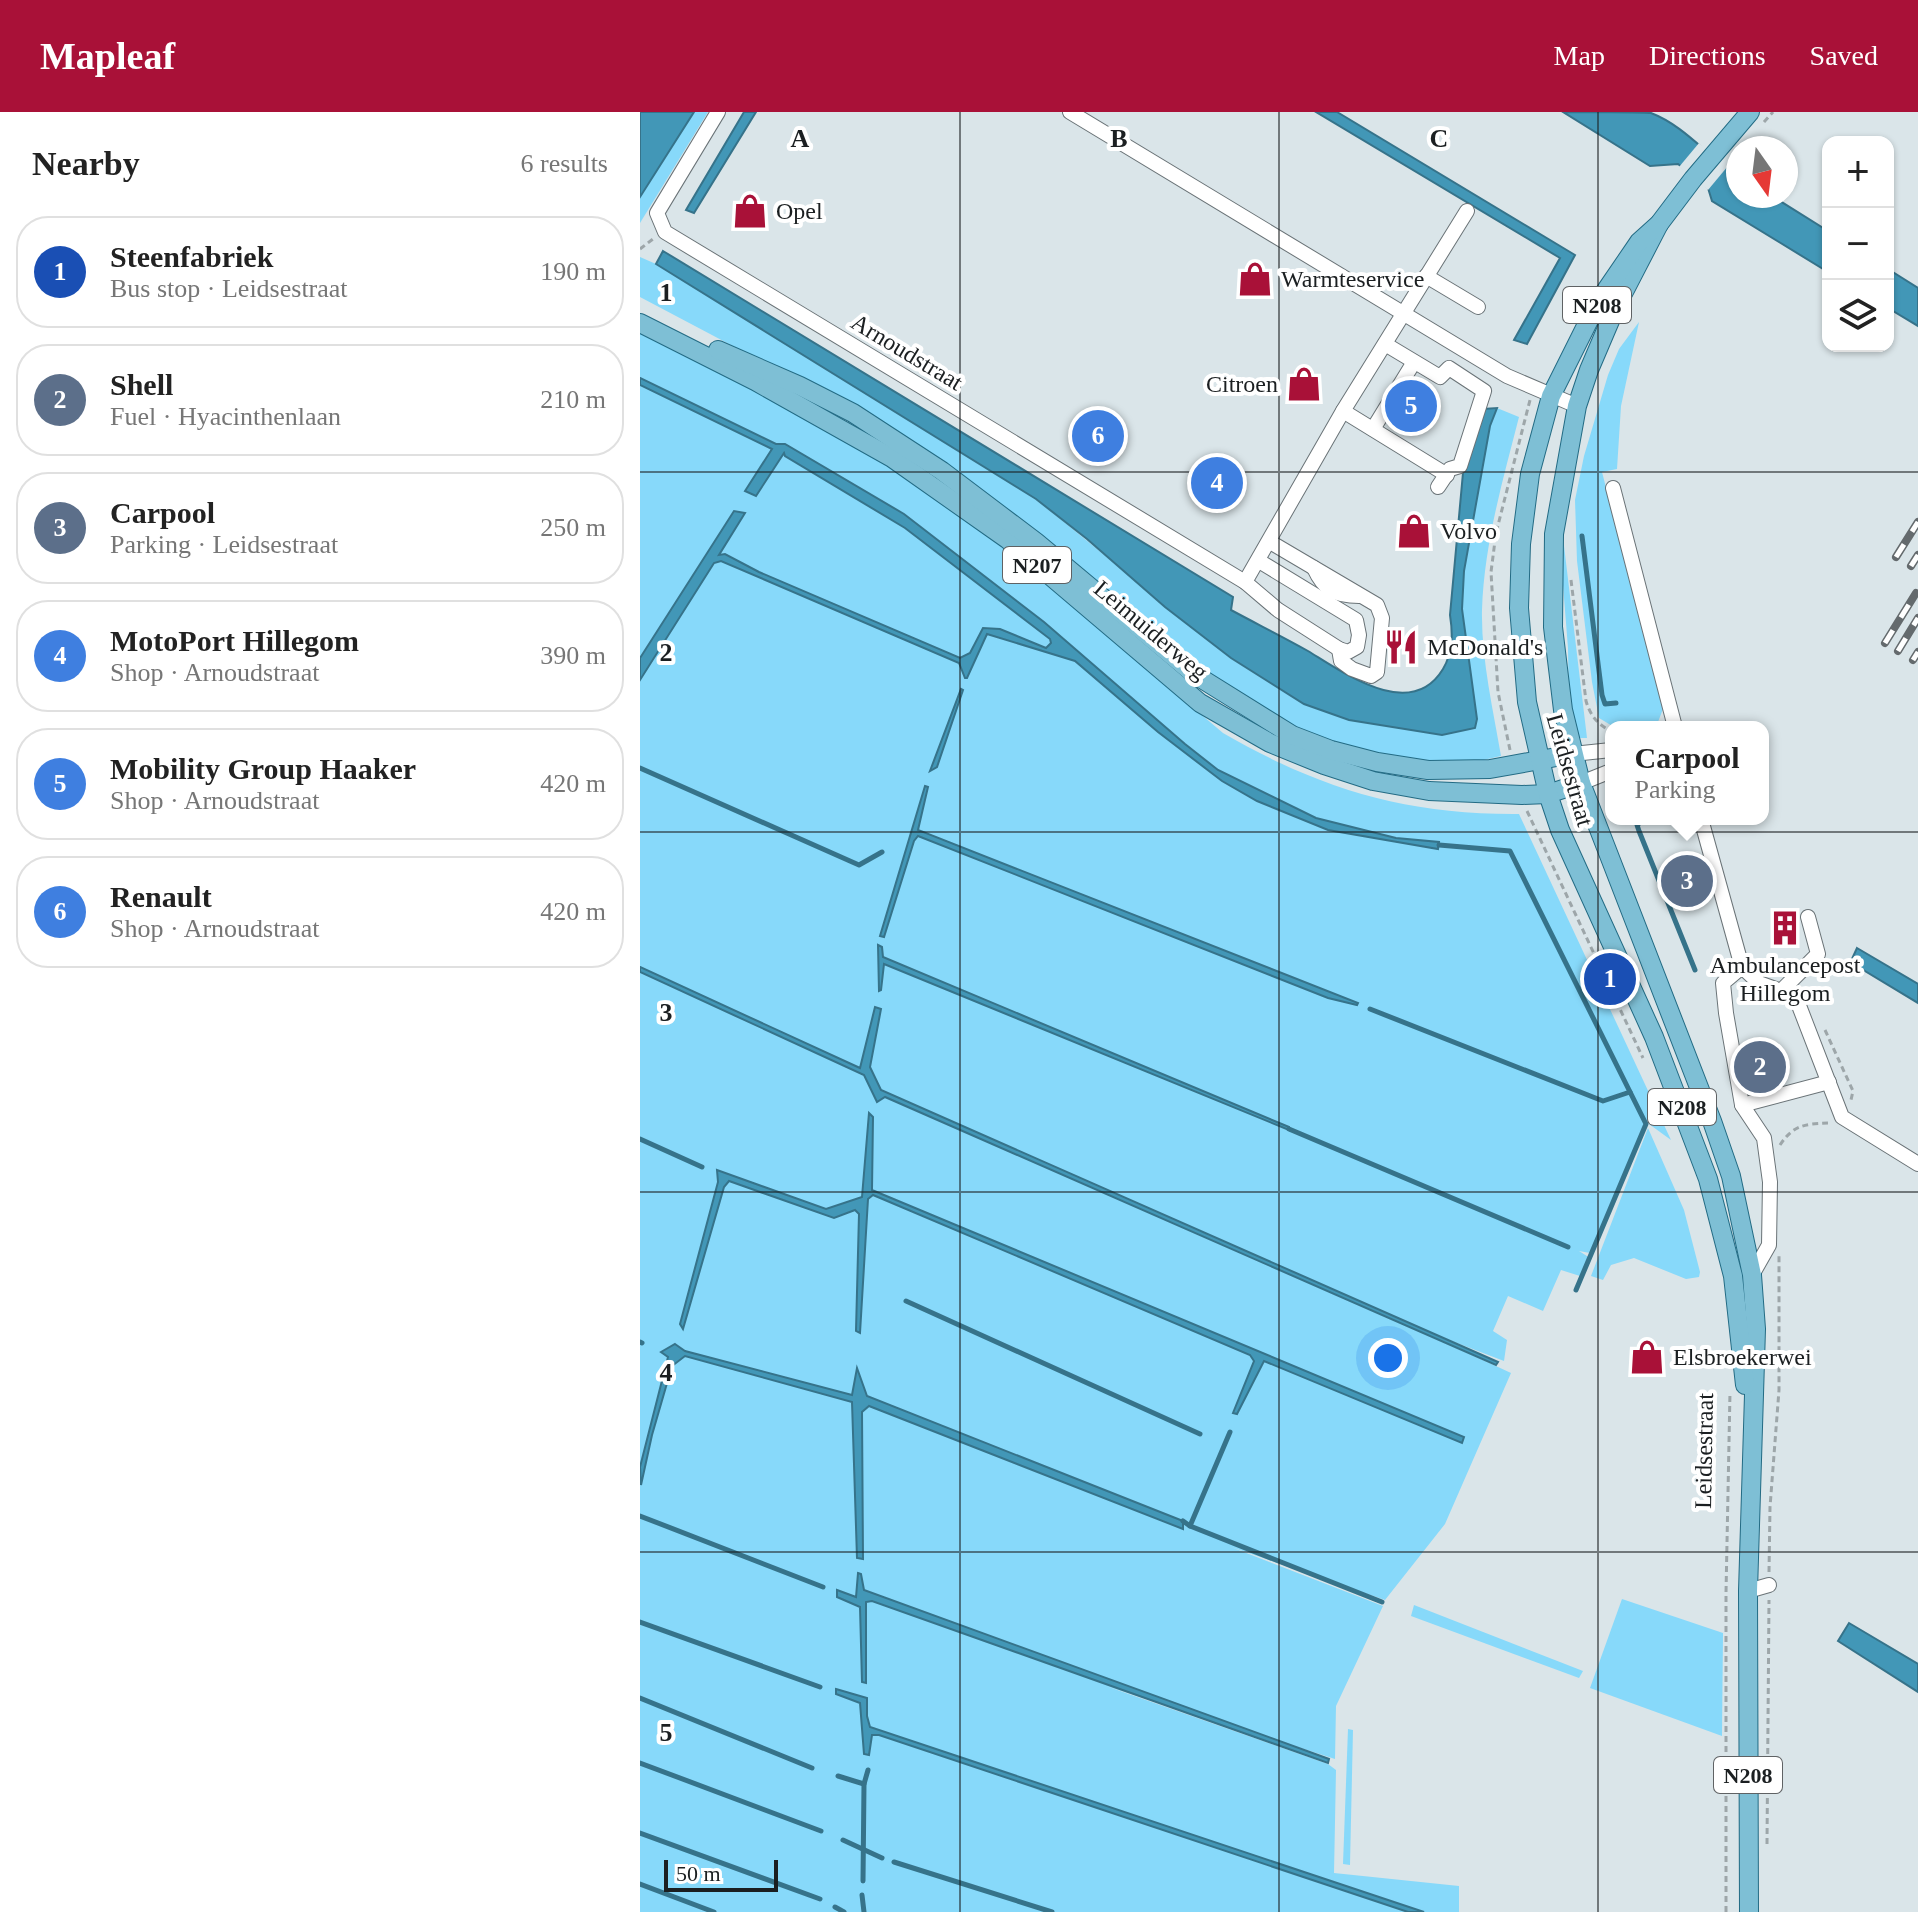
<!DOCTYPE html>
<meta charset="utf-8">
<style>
:root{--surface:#fff;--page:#f2f2f2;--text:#222;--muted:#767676;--line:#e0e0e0;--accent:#a91138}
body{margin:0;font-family:"Times New Roman",serif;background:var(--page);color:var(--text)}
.controls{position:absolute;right:24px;top:24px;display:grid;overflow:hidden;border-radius:16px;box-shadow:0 2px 6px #0004}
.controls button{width:72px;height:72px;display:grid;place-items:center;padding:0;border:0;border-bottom:2px solid var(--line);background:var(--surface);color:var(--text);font:40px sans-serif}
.compass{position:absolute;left:1086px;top:24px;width:72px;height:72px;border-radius:50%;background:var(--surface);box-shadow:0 2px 6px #0004;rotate:166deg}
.scale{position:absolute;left:24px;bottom:20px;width:114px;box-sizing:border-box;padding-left:8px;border:4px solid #1b1f21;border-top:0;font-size:22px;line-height:28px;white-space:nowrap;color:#1b1f21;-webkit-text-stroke:6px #fff;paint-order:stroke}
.you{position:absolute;left:748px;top:1246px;width:28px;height:28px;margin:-20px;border:6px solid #fff;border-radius:50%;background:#1a73e8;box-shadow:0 0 0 12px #1a73e833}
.badge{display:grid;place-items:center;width:52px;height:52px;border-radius:50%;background:var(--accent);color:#fff;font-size:26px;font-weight:700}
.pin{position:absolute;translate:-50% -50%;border:4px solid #fff;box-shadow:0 2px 8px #0006}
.popup{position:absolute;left:965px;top:609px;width:164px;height:104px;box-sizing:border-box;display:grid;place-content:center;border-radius:16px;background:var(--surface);filter:drop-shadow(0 2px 6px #0005);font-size:26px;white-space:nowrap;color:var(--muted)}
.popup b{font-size:30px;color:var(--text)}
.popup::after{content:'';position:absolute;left:50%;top:100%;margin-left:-16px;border:16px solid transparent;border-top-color:var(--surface)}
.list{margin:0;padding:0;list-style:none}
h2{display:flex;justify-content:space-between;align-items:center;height:104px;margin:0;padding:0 32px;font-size:34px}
h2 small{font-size:26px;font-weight:400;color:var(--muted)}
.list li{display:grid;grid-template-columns:52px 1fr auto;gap:24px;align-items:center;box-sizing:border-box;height:112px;margin:0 16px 16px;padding:0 16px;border:2px solid var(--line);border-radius:32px}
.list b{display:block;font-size:30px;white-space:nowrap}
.list p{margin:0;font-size:26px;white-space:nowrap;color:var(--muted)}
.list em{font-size:26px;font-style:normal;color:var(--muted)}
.icon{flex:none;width:44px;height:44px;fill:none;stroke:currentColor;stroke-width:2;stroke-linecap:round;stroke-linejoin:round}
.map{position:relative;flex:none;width:1278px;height:1800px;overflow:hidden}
header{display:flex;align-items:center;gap:48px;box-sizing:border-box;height:112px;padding:0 40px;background:var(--accent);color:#fff}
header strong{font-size:38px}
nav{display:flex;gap:44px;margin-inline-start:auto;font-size:28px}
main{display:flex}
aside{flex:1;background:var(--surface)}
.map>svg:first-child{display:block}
.green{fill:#87d9fa}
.water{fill:#4297b7;stroke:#36738a;stroke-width:2}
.pier{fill:#dae5e9}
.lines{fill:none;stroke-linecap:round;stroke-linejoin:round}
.stream{stroke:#36738a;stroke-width:5}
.minor-casing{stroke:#6a7377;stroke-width:16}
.major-casing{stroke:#236b84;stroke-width:20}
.path{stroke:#9da6a9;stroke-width:3;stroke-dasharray:6 4;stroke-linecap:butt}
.minor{stroke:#fff;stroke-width:14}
.major{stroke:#7ebfd5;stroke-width:18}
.rail-casing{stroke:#646a6d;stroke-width:8}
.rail{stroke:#fff;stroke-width:5;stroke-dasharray:15;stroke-linecap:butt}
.grid{fill:none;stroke:#1b1f21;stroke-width:2;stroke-opacity:0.55}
.labels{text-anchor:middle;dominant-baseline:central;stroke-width:8;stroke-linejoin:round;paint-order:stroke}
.shield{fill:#fff;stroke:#5f6264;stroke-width:2}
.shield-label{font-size:22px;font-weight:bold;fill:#1b1f21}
.poi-label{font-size:24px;fill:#1b1f21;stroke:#fff;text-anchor:start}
.street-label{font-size:24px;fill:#1b1f21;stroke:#fff}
.grid-label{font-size:26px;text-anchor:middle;font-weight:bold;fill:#1b1f21;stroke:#fff;stroke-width:8;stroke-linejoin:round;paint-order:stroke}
</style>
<header>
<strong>Mapleaf</strong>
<nav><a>Map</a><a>Directions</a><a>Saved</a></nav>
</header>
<main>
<aside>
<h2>Nearby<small>6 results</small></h2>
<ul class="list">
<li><span class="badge" style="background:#1a4fb4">1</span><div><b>Steenfabriek</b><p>Bus stop · Leidsestraat</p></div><em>190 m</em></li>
<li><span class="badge" style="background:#5c6f8a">2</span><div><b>Shell</b><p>Fuel · Hyacinthenlaan</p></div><em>210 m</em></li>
<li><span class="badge" style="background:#5c6f8a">3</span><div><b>Carpool</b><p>Parking · Leidsestraat</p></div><em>250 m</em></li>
<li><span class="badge" style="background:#3f7fe0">4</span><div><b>MotoPort Hillegom</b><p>Shop · Arnoudstraat</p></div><em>390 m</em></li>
<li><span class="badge" style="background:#3f7fe0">5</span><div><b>Mobility Group Haaker</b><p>Shop · Arnoudstraat</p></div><em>420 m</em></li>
<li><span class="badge" style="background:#3f7fe0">6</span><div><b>Renault</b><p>Shop · Arnoudstraat</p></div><em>420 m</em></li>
</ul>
</aside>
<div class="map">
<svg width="1278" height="1800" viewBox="0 0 1278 1800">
<rect width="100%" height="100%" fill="#dae5e9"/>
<!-- green -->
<g class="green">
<polygon points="54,0 68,0 0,111 0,85"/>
<path d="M0,145L16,152L396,387L590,546L664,592L709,608L837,606L822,497L824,459L850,314L857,296L879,305C863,368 844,432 842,498C841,546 853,597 861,644L839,649L787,650L690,633L570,572L378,409L125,251L0,185Z"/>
<polygon points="999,210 981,294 977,357 962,360 1023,597 1018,610 974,615 959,606 952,570 937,449 935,388 944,344 968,263 979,237"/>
<path d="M0,220L165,302L306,386L583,621C680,677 766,703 879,702L1031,1028L1009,1012L995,991L1005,1012L950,1141L939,1139L950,1146L940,1164L921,1158L903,1199L868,1184L853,1219L867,1228L864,1249L754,1207L871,1261L805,1412L745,1488L591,1435L743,1494L696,1594L695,1647L466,1574L688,1652L696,1658L694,1761L819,1774V1800H784L515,1714L768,1800H0Z"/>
<polygon points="922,417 947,626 940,626 933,620 929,599 928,536 919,423"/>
<polygon points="1008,1016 1044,1098 1060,1160 1059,1165 1046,1167 994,1146 971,1153 963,1168 951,1164"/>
<polygon points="982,1487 1083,1521 1082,1624 950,1576"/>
<polygon points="774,1493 943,1559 939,1566 771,1504"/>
<polygon points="708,1617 713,1618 710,1753 703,1752"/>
</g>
<!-- water -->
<g class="water">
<polygon points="0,0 54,0 0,85"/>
<polygon points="104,0 116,0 54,101 46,98"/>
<polygon points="676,0 697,0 935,143 887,232 874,228 920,146"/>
<path d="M923,0C940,0 999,0 1011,1C1045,14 1068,45 1098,64V84H1132L1188,119V160L1072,89L1068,76L1038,52L1010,54Z"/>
<path d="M23,139L593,485L591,498C617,512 643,525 668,539C704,561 771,610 803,557C813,540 813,522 810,503L824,350L843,297L857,296L850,314L824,459L822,497L837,607L835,616L802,623L709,608L664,592L591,546L525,495L447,427L396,387L16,152Z"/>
<polygon points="1248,157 1278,176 1278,214 1248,196"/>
<polygon points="0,266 136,332 145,332 264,402 404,510 545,632 578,658 676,706 756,726 799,730 798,737 688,718 617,689 582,669 518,620 435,549 347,522 327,566 325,566 319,551 81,449 74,451 0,568 0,546 94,399 105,401 79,443 85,442 119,460 320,546 330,541 343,516 360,517 406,536 411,531 410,527 265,416 145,344 144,341 116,384 105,379 132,337 0,273"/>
<polygon points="321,577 323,578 297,655 290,659"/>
<polygon points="285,674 288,675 278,718 718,891 717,893 688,886 278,724 274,729 244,825 240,824"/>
<polygon points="238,833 242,835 243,845 649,1015 649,1018 244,852 241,878 239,879"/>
<polygon points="1217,836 1278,872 1278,891 1215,853 1211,849"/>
<polygon points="0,855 220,956 235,895 241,897 230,955 241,978 858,1250 856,1253 245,985 237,990 224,963 0,860"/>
<polygon points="229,1001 233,1005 232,1078 824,1325 822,1331 624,1249 597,1302 593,1301 614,1249 610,1243 233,1083 228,1087 220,1221 216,1219 219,1102 215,1098 194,1106 89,1069 84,1075 43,1217 40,1212 78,1070 77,1058 186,1097 222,1085"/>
<polygon points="35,1232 45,1239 212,1283 217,1256 227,1284 543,1409 543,1417 229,1294 222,1300 223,1447 217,1446 212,1290 45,1244 32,1254 12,1323 1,1373 0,1355 28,1245 21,1240"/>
<polygon points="218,1461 221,1462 224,1478 689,1647 688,1651 232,1489 226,1490 226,1571 222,1570 220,1495 197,1485 197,1478 216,1485"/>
<polygon points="1209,1511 1278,1552 1278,1580 1198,1529"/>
<polygon points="196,1577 227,1586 227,1604 230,1615 784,1800 768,1800 239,1623 232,1623 229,1643 224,1642 220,1591 196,1582"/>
</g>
<!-- pier -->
<polygon class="pier" points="1059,31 1088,54 1068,78 1039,55"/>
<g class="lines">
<!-- stream -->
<g class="stream">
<polyline points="942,424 962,583 965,592 976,591"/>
<polyline points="0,656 219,753 242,740"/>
<polyline points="1004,707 997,713 999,719 1055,858"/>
<polyline points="799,733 870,739 1006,1012 936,1178"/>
<polyline points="730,897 963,989 990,980"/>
<polyline points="649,1017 928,1135"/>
<polyline points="0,1027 62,1055"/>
<polyline points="266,1189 560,1322"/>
<polyline points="0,1230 2,1231"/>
<polyline points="0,1404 183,1475"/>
<polyline points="543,1409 550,1414 742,1490"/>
<polyline points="550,1414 590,1320"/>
<polyline points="0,1510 180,1575"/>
<polyline points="0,1586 172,1656"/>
<polyline points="0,1651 181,1719"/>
<polyline points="198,1664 224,1672"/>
<polyline points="0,1721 180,1787"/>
<polyline points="203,1728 242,1746"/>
<polyline points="254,1750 412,1800"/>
<polyline points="223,1769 224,1672 228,1658"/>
<polyline points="0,1772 74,1800"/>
<polyline points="222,1783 224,1800"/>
<polyline points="195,1795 204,1800"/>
</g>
<!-- minor casing -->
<g class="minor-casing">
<g id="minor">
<polyline points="78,0 17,101 25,120 605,470 638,498 699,537 708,540 717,535 719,523 716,508 619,449"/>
<polyline points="430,0 867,264 937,294"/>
<polyline points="786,164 838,195"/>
<polyline points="745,232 800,265 809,256 844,279 820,354 810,357 798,375"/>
<polyline points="703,299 807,363"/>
<polyline points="733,317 774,250"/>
<polyline points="973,376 1035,615"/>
<polyline points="630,430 737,493 742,506 737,560 731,564 712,557 701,549 699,537"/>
<path d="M674,456C684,478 695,484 719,484"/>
<polyline points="605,470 703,299 827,99"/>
<polyline points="933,642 971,638"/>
<polyline points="941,671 971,659"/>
<polyline points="1061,707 1102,855 1119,871 1141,879 1158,891 1202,1005 1278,1052"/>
<polyline points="1102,855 1083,871 1086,901 1102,993 1124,1026 1130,1070 1129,1133 1112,1163"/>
<polyline points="1141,879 1178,842 1168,805"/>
<polyline points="1102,993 1189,970"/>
<polyline points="1108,1479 1129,1473"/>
</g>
</g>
<!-- major casing -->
<g class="major-casing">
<g id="major">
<polyline points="1019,112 975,197 949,258 937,294 914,422 913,515 923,598 941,671 1072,1009 1091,1064 1112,1163 1116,1217 1108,1479 1109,1800"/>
<polyline points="0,211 115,269 252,346 367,427 560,591 630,631 684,653 733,669 789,679 882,683 908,682 941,671"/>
<polyline points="78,238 160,274 213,301 302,359 396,430 554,562 652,623 691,638 737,650 788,658 850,657 933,642"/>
<polyline points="1105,1273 1093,1164 1068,1067 1014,925 920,718 908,682 887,590 879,496 881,432 890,362 911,284 958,190 999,130 1019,112 1053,67 1110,0"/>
</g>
</g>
<!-- path -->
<g class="path">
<polyline points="1124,10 1133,0"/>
<polyline points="0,137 13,127"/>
<path d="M931,468L946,589C950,603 958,613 971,619"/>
<polyline points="870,638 858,580 851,460 856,421 890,288"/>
<polyline points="887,699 1003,946"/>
<polyline points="1034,707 1036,713"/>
<polyline points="1185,918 1213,979 1211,988"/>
<path d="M1140,1033C1153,1013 1165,1012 1188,1011"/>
<polyline points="1129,1460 1130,1395 1139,1278 1139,1144"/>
<polyline points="1127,1732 1129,1488"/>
<polyline points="1086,1800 1086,1481 1090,1280"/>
</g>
<!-- minor -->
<use href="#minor" class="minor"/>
<!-- major -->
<use href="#major" class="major"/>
<!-- rail casing -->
<g class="rail-casing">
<g id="rail">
<polyline points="1256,445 1278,410"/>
<polyline points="1271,454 1278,443"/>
<polyline points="1245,531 1276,481"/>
<polyline points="1258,539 1278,506"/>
<polyline points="1273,548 1278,540"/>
</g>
</g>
<!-- rail -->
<use href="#rail" class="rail"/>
</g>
<!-- grid -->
<path class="grid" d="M320,0V1800M639,0V1800M958,0V1800M0,360H1278M0,720H1278M0,1080H1278M0,1440H1278"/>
<!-- icons -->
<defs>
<g id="shop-bare" transform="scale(2.76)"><path d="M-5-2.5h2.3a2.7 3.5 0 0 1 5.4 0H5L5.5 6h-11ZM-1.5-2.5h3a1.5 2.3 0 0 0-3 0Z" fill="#a91138" stroke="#fff" stroke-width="2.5" paint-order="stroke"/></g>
<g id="restaurant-bare" transform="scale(2.76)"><path d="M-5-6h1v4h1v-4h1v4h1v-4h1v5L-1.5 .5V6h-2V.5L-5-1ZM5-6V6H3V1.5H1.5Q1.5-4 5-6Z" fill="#a91138" stroke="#fff" stroke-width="2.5" paint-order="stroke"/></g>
<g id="building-bare" transform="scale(2.76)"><path d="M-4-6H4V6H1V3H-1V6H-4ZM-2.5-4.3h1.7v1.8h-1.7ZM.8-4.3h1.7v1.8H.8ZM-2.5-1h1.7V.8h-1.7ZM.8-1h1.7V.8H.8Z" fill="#a91138" stroke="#fff" stroke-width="2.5" paint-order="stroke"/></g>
</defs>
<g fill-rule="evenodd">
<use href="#shop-bare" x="110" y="99"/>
<use href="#shop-bare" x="615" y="167"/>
<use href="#shop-bare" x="664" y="272"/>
<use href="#shop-bare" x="774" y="419"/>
<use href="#restaurant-bare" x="761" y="535"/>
<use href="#building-bare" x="1145" y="816"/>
<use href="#shop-bare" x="1007" y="1245"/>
</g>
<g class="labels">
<!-- shield labels -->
<g class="shield">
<rect x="923" y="175" width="68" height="36" rx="6"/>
<rect x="363" y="435" width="68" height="36" rx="6"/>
<rect x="1008" y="977" width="68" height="36" rx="6"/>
<rect x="1074" y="1645" width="68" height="36" rx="6"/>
</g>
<g class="shield-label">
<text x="957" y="193">N208</text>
<text x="397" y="453">N207</text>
<text x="1042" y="995">N208</text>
<text x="1108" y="1663">N208</text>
</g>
<!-- poi labels -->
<g class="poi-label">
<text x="136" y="99">Opel</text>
<text x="641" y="167">Warmteservice</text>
<text x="638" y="272" text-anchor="end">Citroen</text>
<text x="800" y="419">Volvo</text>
<text x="787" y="535">McDonald's</text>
<text x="1145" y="853" text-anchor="middle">Ambulancepost<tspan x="1145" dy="28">Hillegom</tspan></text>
<text x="1033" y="1245">Elsbroekerwei</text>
</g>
<!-- street labels -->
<g class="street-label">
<text transform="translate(267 240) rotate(31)">Arnoudstraat</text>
<text transform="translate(511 518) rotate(40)">Leimuiderweg</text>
<text transform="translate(930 658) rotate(74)">Leidsestraat</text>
<text transform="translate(1064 1339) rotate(-89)">Leidsestraat</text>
</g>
</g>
<g class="grid-label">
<text x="160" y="35">A</text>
<text x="479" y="35">B</text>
<text x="799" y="35">C</text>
<text x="26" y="189">1</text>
<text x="26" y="549">2</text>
<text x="26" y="909">3</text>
<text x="26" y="1269">4</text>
<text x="26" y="1629">5</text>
</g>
</svg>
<div class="controls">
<button>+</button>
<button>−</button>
<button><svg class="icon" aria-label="layers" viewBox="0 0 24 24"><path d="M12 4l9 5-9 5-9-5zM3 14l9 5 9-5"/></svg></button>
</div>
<svg class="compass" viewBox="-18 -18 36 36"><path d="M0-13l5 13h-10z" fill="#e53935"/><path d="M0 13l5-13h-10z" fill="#767676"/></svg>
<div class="scale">50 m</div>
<div class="you"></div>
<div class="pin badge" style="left:970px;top:867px;background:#1a4fb4">1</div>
<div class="pin badge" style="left:1120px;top:955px;background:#5c6f8a">2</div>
<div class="pin badge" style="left:1047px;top:769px;background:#5c6f8a">3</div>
<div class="popup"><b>Carpool</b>Parking</div>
<div class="pin badge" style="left:577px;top:371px;background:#3f7fe0">4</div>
<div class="pin badge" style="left:771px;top:294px;background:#3f7fe0">5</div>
<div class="pin badge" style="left:458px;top:324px;background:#3f7fe0">6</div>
</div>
</main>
